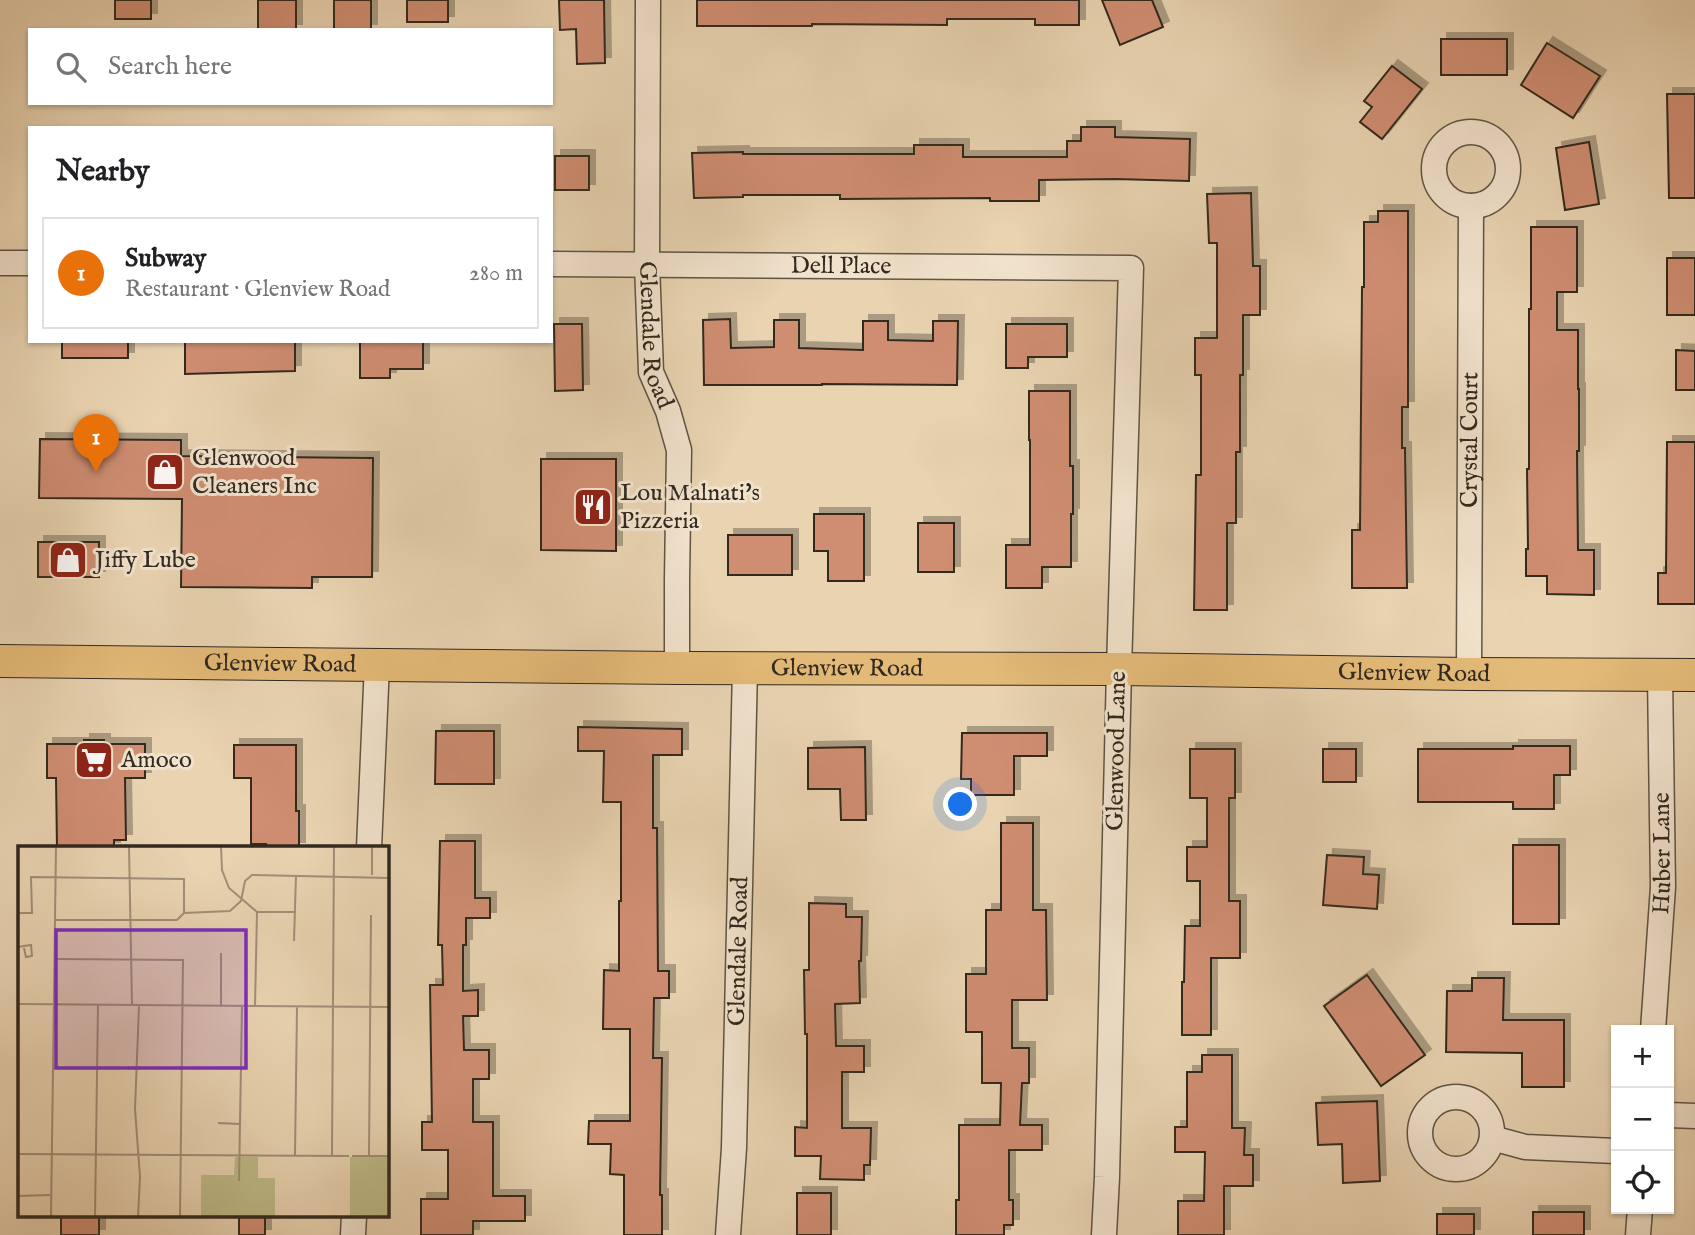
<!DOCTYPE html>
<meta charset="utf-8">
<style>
:root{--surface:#fff;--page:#f6f6f6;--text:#202124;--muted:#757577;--line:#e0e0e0;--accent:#111827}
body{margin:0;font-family:"IM FELL English",serif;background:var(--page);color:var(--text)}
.controls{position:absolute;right:21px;bottom:21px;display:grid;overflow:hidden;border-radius:0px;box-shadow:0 2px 5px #0004}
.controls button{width:63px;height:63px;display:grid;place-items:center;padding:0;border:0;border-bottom:2px solid var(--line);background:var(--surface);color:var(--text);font:35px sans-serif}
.you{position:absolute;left:961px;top:805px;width:24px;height:24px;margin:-18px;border:5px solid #fff;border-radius:50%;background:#1a73e8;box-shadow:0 0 0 10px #1a73e833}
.badge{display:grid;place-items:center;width:46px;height:46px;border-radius:50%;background:var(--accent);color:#fff;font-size:23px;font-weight:700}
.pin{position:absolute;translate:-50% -58px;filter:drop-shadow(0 2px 4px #0008)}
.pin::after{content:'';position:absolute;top:37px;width:24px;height:21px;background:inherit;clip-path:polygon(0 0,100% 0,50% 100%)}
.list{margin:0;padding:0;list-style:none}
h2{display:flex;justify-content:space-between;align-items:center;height:91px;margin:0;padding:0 28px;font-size:30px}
h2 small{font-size:23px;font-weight:400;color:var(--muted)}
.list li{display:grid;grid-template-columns:46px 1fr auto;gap:21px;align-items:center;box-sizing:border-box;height:112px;margin:0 14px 14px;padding:0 14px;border:2px solid var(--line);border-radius:0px}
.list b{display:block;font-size:26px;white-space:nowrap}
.list p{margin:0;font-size:23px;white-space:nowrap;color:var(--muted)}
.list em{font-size:23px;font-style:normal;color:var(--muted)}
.icon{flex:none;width:38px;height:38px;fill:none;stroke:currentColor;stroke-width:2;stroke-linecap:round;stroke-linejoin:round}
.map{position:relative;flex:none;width:1695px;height:1235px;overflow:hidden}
.search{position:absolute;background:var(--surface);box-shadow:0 2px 5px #0004;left:28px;top:28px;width:525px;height:77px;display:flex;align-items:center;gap:18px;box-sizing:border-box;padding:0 24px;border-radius:0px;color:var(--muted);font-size:26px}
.panel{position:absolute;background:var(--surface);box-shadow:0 2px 5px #0004;left:28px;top:126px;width:525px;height:217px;border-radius:0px}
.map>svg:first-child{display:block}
.building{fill:#cf8d72;stroke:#32291f;stroke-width:2;filter:url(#shadow)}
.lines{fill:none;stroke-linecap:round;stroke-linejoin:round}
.minor-casing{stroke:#605444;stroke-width:27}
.major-casing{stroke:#32291f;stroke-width:34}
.minor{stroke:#f1e2cc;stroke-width:24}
.major{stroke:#e4ba78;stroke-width:32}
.labels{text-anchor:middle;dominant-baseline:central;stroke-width:6;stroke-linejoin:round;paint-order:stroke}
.street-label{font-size:24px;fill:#32291f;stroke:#f1e2cc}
.poi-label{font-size:24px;fill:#32291f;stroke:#f1e2cc;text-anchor:start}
.inset-road{fill:none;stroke:#a08f77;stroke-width:2}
.view{fill:#7b2cbf;fill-opacity:0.15;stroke:#7b2cbf;stroke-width:3.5}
.inset-edge{fill:none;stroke:#32291f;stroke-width:3.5}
</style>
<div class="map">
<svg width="1695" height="1235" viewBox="0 0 1695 1235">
<defs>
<filter id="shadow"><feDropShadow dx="6" dy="-6" stdDeviation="0" flood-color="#0004"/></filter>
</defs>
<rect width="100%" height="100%" fill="#e9d3b1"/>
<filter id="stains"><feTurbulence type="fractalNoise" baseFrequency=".00286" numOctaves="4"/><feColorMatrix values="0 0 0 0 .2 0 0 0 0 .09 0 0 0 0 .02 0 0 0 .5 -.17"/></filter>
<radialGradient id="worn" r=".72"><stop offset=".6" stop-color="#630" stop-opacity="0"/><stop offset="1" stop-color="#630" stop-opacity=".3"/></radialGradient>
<!-- building -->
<g class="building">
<rect x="115" y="0" width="36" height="19"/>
<rect x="258" y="0" width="38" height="30"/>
<polygon points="334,0 371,0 371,30 334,29"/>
<rect x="407" y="0" width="41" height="22"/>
<polygon points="559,0 604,0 605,63 577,64 576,29 560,30"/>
<polygon points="697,0 1079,0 1079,25 1035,25 1035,19 947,19 947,25 812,24 812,26 697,26"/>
<polygon points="1102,0 1152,0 1163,27 1120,45"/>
<rect x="1441" y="39" width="66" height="36"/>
<polygon points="1547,43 1600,76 1573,118 1521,85"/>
<polygon points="1392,66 1422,89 1382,139 1360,122 1372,107 1364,101"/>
<polygon points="1667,94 1695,94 1695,198 1669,198"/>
<polygon points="1081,127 1115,127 1115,137 1190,139 1189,181 1115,179 1039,180 1039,201 990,201 990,198 840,199 840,195 743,195 743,197 694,198 692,153 743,152 743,154 914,154 914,145 963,145 963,157 1067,157 1067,141 1081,141"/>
<polygon points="1589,142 1599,204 1565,210 1556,148"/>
<rect x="555" y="156" width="34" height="34"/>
<polygon points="1251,193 1253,266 1260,266 1260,315 1243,315 1243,375 1240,375 1240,452 1236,452 1236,523 1227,523 1227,610 1194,610 1196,475 1201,475 1201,375 1195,375 1195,338 1217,338 1217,243 1209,243 1207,194"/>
<polygon points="1378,211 1408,211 1408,407 1402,407 1402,448 1405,448 1407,588 1352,588 1352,530 1360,530 1362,287 1364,287 1364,222 1378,222"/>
<polygon points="1531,227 1577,227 1577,292 1557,292 1557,330 1578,330 1578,389 1579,389 1579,451 1577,451 1578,550 1594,550 1594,595 1547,594 1547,576 1526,576 1526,549 1528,549 1527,469 1529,469 1529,309 1531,309"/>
<rect x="1667" y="258" width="28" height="57"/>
<polygon points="730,319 731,348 774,347 774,320 799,320 799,348 863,350 863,321 888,321 888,340 933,341 933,321 958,321 957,385 822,384 822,385 704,385 703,320"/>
<polygon points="554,324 582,324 583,390 555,391"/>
<polygon points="1006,324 1067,324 1067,357 1028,357 1028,368 1006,368"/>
<rect x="62" y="341" width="66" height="17"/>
<polygon points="185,341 295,341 295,371 185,374"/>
<polygon points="360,341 423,341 423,369 390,369 390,378 360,378"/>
<polygon points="1676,350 1695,351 1695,390 1676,390"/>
<polygon points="1029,391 1070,391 1070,466 1073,466 1073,514 1071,514 1071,567 1042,567 1042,588 1006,588 1006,545 1030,545 1030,440 1029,440"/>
<polygon points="40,439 181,440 181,456 373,458 372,577 312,577 312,588 181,587 182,499 39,498"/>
<polygon points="1667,442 1695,442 1695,604 1658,604 1658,573 1666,573"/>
<polygon points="541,459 616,459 616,551 541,550"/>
<polygon points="814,514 864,514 864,581 828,581 828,551 814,551"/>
<rect x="918" y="523" width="36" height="49"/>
<rect x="728" y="535" width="64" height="40"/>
<rect x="38" y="542" width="61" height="35"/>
<polygon points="578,727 682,729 682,755 653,755 653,828 657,828 658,971 669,971 669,998 654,998 653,1058 662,1058 660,1195 662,1195 662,1235 624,1235 624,1175 610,1174 611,1144 588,1144 589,1121 630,1121 630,1029 603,1029 604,970 619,971 619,901 621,901 621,802 603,802 604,751 578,751"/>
<polygon points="436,731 494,731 494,784 435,784"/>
<polygon points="962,733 1047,733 1047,756 1014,756 1014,795 971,795 971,779 961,779"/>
<polygon points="84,740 104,740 104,744 145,744 145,778 125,778 126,840 114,840 114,848 57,848 56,778 47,778 47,744 84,744"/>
<polygon points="234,745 296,745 296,811 299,811 299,848 266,848 266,844 251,844 251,778 234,778"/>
<polygon points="1513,746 1570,746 1570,775 1554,775 1554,809 1513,809 1513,802 1418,802 1418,749 1513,749"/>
<polygon points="865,747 866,820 841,820 840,789 808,789 808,748"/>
<polygon points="1190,749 1235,749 1235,798 1229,798 1229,901 1240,901 1240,958 1211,958 1211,1035 1182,1035 1182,982 1184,982 1185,926 1200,926 1200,881 1187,881 1187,847 1207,847 1207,798 1190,798"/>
<rect x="1323" y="749" width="33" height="33"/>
<polygon points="1001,823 1033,823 1033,910 1046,910 1047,1000 1012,1000 1012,1048 1029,1048 1029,1083 1022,1083 1020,1125 1042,1125 1042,1150 1009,1150 1009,1200 1013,1200 1013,1225 1004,1225 1004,1235 956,1235 956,1200 959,1200 959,1125 1000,1125 1001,1083 982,1083 982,1032 966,1032 966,974 986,974 986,910 1001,910"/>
<polygon points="440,841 475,841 475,898 490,898 490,918 466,918 466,945 463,945 463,991 478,990 478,1016 463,1016 464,1050 489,1050 489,1079 473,1079 473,1122 493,1122 493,1196 525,1196 525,1221 473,1221 473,1235 421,1235 421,1199 448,1199 448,1150 422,1150 422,1122 432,1122 430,985 443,985 442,945 438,945"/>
<rect x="1513" y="845" width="46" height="79"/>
<polygon points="1327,855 1364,857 1363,874 1379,875 1377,909 1323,905"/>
<polygon points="809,903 846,904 846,917 862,917 861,961 859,961 860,1003 835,1004 836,1046 864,1046 864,1072 842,1072 842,1128 871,1128 870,1165 864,1165 864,1180 820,1179 821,1156 795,1156 795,1127 807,1128 807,1034 805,1034 804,970 809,970"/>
<polygon points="1367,975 1425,1055 1381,1086 1324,1006"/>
<polygon points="1472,978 1504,978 1503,1020 1564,1020 1564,1087 1522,1087 1522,1053 1446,1052 1447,991 1472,991"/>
<polygon points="1202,1055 1232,1055 1232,1128 1245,1128 1244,1155 1253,1155 1253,1186 1224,1186 1224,1235 1178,1235 1178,1201 1204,1201 1205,1152 1175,1152 1175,1127 1187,1127 1187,1072 1202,1072"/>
<polygon points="1377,1101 1380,1181 1343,1183 1342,1144 1318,1145 1316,1103"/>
<rect x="797" y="1193" width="34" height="42"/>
<rect x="1533" y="1212" width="51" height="23"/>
<rect x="1437" y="1214" width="37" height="21"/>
<rect x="61" y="1216" width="38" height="19"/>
<rect x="239" y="1216" width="26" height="19"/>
</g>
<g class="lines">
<!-- minor casing -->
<g class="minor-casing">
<g id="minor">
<path id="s1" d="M648,0L647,264L651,372L668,411L679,450L677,580V668"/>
<circle cx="1471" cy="169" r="37"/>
<polyline points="0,263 30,263"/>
<path id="s2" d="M551,264L1131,268L1119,669L1107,1177L1104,1235"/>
<path id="s3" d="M1469,674L1471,206"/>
<polyline points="369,848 377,664"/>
<path id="s4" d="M1653,1030L1663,887L1660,675"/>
<circle cx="1456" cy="1133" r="36"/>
<polyline points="1669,1115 1695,1116"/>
<polyline points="1492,1138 1525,1147 1616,1151"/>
<polyline points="353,1235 354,1216"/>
<path id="s5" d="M728,1235L734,1148L745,668"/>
<polyline points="1638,1235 1640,1209"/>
</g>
</g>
<!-- major casing -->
<g class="major-casing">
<g id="major">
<path id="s6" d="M0,661L677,668L1119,669L1469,674L1695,675"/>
</g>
</g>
<!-- minor -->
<use href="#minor" class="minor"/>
<!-- major -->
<use href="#major" class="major"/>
</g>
<!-- icons -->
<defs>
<g id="shop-square" transform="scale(2.0125)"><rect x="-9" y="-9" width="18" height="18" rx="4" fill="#8f2418" stroke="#f1e2cc"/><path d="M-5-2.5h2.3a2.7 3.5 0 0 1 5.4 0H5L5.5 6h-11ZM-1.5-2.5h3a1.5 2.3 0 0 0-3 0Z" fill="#fff"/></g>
<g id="restaurant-square" transform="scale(2.0125)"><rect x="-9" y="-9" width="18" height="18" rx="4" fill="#8f2418" stroke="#f1e2cc"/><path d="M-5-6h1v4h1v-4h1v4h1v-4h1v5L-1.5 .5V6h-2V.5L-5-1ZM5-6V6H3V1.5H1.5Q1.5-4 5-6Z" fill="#fff"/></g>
<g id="supermarket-square" transform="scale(2.0125)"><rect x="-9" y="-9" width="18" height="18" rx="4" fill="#8f2418" stroke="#f1e2cc"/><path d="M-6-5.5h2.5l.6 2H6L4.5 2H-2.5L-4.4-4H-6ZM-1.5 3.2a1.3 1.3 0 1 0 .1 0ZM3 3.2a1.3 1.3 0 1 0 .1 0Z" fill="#fff"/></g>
</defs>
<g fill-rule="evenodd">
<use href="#shop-square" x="165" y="472"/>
<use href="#restaurant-square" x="593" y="507"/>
<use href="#shop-square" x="68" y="560"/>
<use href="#supermarket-square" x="94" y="760"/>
</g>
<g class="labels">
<!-- street labels -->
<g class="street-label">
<text stroke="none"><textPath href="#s2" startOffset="290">Dell Place</textPath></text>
<text stroke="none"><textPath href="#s1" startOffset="336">Glendale Road</textPath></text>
<text stroke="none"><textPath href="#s3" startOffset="234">Crystal Court</textPath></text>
<text stroke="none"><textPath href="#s6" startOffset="280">Glenview Road</textPath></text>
<text stroke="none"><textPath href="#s6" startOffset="847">Glenview Road</textPath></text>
<text stroke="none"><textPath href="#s6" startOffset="1414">Glenview Road</textPath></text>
<text transform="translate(1117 751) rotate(-89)">Glenwood Lane</text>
<text stroke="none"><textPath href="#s4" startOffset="177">Huber Lane</textPath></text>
<text stroke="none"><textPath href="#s5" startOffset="284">Glendale Road</textPath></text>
</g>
<!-- poi labels -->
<g class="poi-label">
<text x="192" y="458">Glenwood<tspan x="192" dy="28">Cleaners Inc</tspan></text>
<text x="620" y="493">Lou Malnati's<tspan x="620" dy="28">Pizzeria</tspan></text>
<text x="95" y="560">Jiffy Lube</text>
<text x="121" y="760">Amoco</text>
</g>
</g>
<!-- overview -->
<g transform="translate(18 846)">
<rect width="371" height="371" fill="#e9d3b1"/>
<path d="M217,311H240V332H257V371H183V329H216ZM332,311H371V371H332Z" fill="#beba87"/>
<path class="inset-road" d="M111,0L114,159M203,0L204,24L211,42L239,66L237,160M354,0V29M239,66H278M0,67H14L13,31L166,33V67L159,74H37M166,67L212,65L223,55L227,35L234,29L371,32M276,95L278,29M0,101L13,99L14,110L8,111L6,102M38,113L165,114L162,371M0,158L371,161M203,159V107M200,277L222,278M0,308L331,310M314,309L316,0M277,310L279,161M334,310H371M351,310L353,69M221,335L224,160M0,350L32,349M33,371L38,0M77,371L80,158M120,371L122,331L117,263L121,160"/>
<path class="view" d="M38,84H228V222H38Z"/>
<rect width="371" height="371" class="inset-edge"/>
</g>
<rect width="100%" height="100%" filter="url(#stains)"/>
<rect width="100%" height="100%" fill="url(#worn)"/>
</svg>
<div class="controls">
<button>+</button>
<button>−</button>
<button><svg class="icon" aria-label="locate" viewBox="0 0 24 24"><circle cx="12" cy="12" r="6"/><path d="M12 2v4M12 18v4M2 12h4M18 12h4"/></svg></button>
</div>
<div class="you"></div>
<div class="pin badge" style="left:96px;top:472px;background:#e8710a">1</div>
<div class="search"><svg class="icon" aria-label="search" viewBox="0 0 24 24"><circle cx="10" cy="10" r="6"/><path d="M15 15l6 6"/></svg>Search here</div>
<section class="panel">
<h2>Nearby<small></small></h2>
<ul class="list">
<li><span class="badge" style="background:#e8710a">1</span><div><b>Subway</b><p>Restaurant · Glenview Road</p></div><em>280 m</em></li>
</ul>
</section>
</div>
